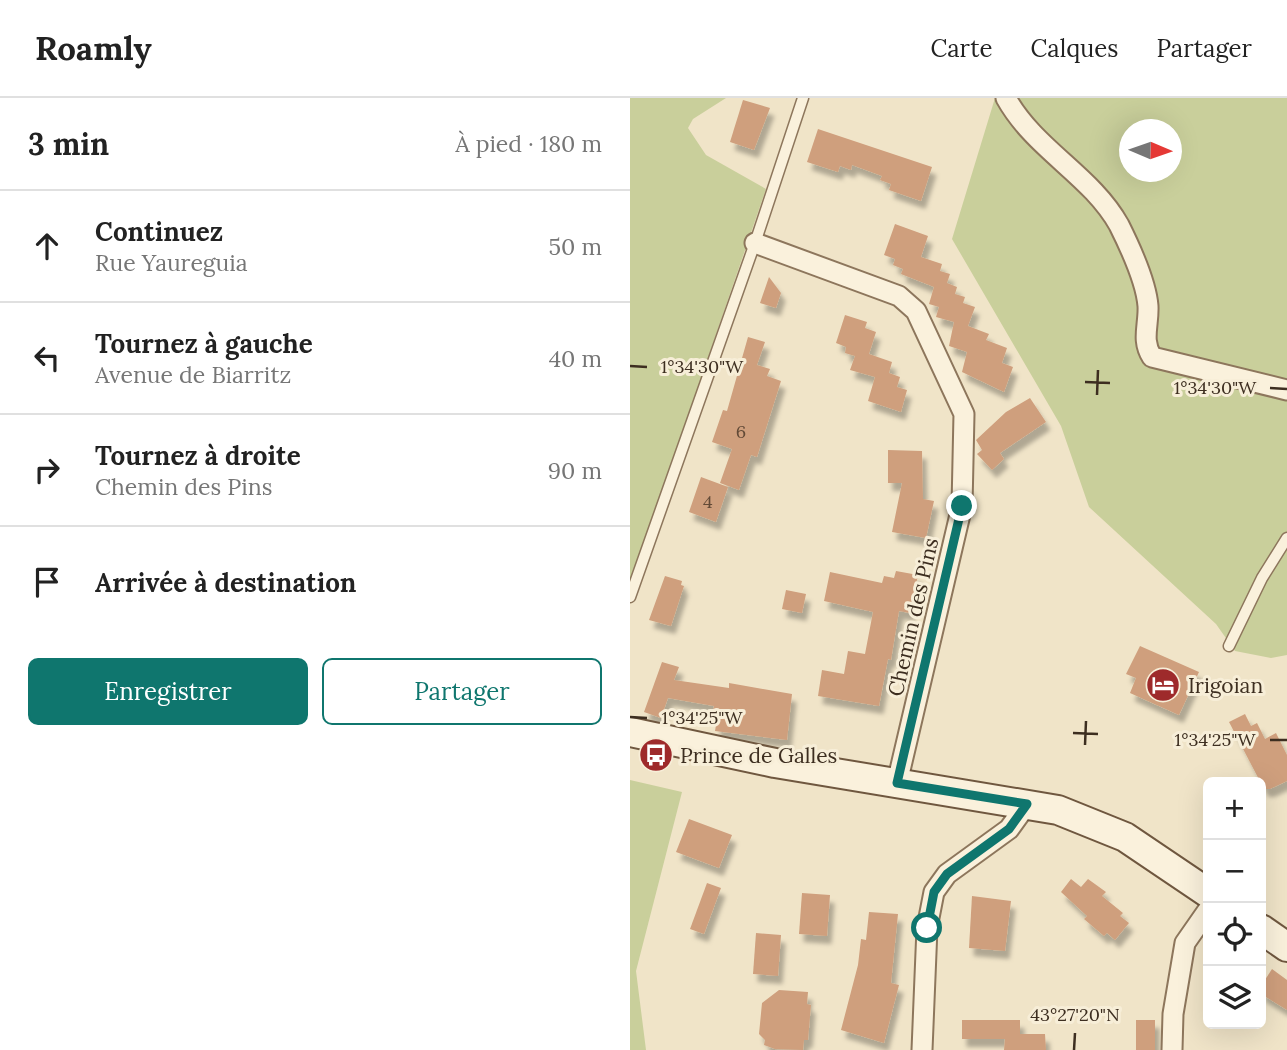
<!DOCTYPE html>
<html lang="fr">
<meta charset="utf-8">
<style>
:root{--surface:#fff;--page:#f2f2f2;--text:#222;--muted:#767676;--line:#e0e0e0;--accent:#0f766e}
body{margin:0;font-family:Lora,serif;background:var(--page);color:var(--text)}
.controls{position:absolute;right:21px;bottom:21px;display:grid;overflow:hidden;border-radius:10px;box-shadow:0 7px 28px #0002}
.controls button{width:63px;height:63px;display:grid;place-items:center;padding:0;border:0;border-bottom:2px solid var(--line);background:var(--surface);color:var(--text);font:35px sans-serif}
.compass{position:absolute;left:489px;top:21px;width:63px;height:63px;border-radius:50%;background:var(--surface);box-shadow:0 7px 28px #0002;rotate:92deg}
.stop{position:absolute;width:21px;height:21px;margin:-16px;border:5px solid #0f766e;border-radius:50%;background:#fff}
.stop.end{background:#0f766e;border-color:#fff;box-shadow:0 2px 7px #0008}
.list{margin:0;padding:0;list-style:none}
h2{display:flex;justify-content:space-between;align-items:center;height:91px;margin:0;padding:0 28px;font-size:30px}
h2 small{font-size:23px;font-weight:400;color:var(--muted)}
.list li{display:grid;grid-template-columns:46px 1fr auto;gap:21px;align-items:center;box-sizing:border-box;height:112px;padding:0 28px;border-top:2px solid var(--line)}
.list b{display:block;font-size:26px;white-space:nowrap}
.list p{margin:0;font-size:23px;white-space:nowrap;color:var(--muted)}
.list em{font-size:23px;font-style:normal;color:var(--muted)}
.actions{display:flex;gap:14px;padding:21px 28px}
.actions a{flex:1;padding:16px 0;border:2px solid var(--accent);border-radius:10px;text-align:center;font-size:24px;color:var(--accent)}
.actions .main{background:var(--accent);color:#fff}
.icon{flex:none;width:38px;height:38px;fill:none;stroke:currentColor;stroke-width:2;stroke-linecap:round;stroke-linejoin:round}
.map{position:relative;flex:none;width:657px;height:952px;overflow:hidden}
header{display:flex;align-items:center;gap:42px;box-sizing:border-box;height:98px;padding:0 35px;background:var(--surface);border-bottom:2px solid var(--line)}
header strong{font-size:33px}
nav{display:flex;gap:38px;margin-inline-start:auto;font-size:24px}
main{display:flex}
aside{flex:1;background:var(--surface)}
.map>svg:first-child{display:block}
.green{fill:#c9cf9b;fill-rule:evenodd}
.building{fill:#cf9f7d;filter:url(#shadow)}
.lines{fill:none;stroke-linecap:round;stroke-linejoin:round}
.service-casing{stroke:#8d765c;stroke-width:13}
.minor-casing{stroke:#8d765c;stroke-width:23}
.secondary-casing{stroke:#6f573f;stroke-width:32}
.service{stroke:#faf1dc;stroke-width:10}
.minor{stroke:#faf1dc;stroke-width:19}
.secondary{stroke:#faf1dc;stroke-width:28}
.route{stroke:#0f766e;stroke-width:9}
.ticks{fill:none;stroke:#3d2e20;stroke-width:2.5}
.labels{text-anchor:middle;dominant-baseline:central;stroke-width:6;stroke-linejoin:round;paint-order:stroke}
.number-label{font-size:18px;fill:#624a37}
.street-label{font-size:21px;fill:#3d2e20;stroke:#f7eed8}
.poi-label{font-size:21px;fill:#3d2e20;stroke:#f7eed8;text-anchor:start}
.ticks-label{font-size:18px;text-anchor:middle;fill:#3d2e20;stroke:#f7eed8;stroke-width:6;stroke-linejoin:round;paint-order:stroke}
</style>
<header>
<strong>Roamly</strong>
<nav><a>Carte</a><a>Calques</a><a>Partager</a></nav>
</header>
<main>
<aside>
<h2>3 min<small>À pied · 180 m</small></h2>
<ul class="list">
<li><svg class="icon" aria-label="ahead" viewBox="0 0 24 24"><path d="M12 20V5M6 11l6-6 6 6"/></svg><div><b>Continuez</b><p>Rue Yaureguia</p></div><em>50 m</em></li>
<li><svg class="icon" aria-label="left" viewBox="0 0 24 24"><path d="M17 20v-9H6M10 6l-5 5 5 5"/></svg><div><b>Tournez à gauche</b><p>Avenue de Biarritz</p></div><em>40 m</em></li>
<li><svg class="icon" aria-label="right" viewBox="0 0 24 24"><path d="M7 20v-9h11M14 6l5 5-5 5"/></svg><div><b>Tournez à droite</b><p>Chemin des Pins</p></div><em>90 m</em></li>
<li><svg class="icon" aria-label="arrive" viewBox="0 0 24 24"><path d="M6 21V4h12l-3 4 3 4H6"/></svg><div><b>Arrivée à destination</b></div></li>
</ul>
<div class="actions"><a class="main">Enregistrer</a><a>Partager</a></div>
</aside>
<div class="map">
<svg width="657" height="952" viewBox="0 0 657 952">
<defs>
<filter id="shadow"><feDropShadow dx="4.5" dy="8" stdDeviation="2" flood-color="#0004"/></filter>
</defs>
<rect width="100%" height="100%" fill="#f0e4c8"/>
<!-- green -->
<g class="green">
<polygon points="0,0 96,0 63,21 58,30 76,57 136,91 0,487"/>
<path d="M365,0H657V557L641,560L605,553L586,526L459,409L431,328L322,141ZM500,32H542V74H500Z"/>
<polygon points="0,682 52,694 6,873 16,952 0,952"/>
</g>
<!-- building -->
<g class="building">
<polygon points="113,2 140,10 124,52 100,44"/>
<polygon points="188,31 302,69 291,103 259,92 261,86 250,82 252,78 222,67 221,72 210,68 208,74 177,64"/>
<polygon points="265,126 298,138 291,159 312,166 310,173 320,176 317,185 327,189 325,196 335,199 333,205 345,209 338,228 359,236 356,242 377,250 372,265 383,269 374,294 332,274 337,254 319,248 324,224 306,219 309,209 299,206 304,189 271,176 273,171 263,167 265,161 254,157"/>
<polygon points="139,179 151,195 146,210 130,205"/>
<polygon points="215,217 237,224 235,230 246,234 239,256 262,264 259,275 270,279 267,289 277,292 271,314 238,303 245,279 220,272 225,258 215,255 216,249 206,245"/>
<polygon points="118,239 135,244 127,267 140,271 137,278 151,283 127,359 121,357 109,392 90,385 102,351 82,344 93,312 97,313"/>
<polygon points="400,300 416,324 370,355 374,361 362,372 347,356 352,352 346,342 376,314"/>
<polygon points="258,352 292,353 293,401 304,403 296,440 262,434 272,385 258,385"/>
<polygon points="71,379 98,389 86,424 59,414"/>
<polygon points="266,473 288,477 280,515 269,513 261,562 258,561 249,608 188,598 192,572 214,576 218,553 235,556 243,514 194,503 200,474 252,485 254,478 264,480"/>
<polygon points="35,478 52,483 51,487 54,488 41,528 19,522"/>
<polygon points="156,492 176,496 172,515 152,511"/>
<polygon points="510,548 569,574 549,617 500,595 506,580 496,576"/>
<polygon points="32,564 49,569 44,582 99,590 99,585 162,596 157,642 85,633 88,615 83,614 84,608 38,600 31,620 14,614"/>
<polygon points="615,616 621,628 627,625 635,641 646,635 657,657 657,683 640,691 634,691 599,624"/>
<polygon points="59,721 102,737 89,770 46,754"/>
<polygon points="441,781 451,789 458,781 476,794 472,798 493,815 490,818 499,825 485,842 477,835 474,838 454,821 457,818 431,794"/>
<polygon points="77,785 91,790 74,836 60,831"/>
<polygon points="172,795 200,797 197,838 169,836"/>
<polygon points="342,798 381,803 375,853 339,850"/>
<polygon points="239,814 268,816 261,885 269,887 254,945 211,932 228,867 231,841 236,842"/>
<polygon points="126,835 151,837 148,878 123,876"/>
<polygon points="642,871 657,882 657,912 631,896 631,888"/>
<polygon points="149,892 178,894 177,906 181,907 178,942 174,942 173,952 145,951 134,947 135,942 129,936 132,905"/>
<polygon points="332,922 390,922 390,936 415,936 416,952 374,952 375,941 332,941"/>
<rect x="506" y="922" width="19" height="30"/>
</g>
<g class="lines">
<!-- service casing -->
<g class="service-casing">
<g id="service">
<polyline points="0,499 125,145 173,0"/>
<polyline points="599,548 632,480 657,440"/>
</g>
</g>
<!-- minor casing -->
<g class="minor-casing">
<g id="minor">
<path d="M376,0C405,52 461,77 489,127C500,149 516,183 518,208C519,227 511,242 522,259L657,292"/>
<polyline points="125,145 269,198 286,213 334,316 332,408 267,685"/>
<polyline points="292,952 297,830 304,794 317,776 379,731 397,706"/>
<polyline points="542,952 543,916 555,845 578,812"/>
</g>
</g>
<!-- secondary casing -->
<g class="secondary-casing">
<g id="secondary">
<polyline points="0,634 145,665 428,712 495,739 578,795"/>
<polyline points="631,831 657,849"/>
</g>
</g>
<!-- service -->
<use href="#service" class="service"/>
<!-- minor -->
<use href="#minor" class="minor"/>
<!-- secondary -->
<use href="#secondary" class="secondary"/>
</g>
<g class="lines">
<!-- route -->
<polyline class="route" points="297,830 304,794 317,776 379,731 397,706 267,685 332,408"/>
</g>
<!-- ticks -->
<path class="ticks" d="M0,268L17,269M455,284L480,285M640,290L657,291M467,297L468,272M0,619L17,620M443,635L468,636M640,642H657M455,647L456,623M444,952L445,935"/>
<!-- icons -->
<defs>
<g id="hotel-disc" transform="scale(1.75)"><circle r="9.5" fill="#9e2a2b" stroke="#f7eed8"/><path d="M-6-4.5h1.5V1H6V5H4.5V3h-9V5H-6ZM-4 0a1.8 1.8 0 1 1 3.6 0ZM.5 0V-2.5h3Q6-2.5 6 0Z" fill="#fff"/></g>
<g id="bus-disc" transform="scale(1.75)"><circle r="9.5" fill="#9e2a2b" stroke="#f7eed8"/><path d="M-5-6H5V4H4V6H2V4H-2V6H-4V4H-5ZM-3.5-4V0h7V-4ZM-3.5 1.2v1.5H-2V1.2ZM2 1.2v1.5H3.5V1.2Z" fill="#fff"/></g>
</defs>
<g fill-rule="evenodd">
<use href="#hotel-disc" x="533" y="587"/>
<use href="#bus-disc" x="26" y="657"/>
</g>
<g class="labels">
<!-- number labels -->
<g class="number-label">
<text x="111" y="333">6</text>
<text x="78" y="403">4</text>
</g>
<!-- street labels -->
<g class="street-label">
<text transform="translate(283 519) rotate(-77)">Chemin des Pins</text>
</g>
<!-- poi labels -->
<g class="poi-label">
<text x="558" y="587">Irigoian</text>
<text x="50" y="657">Prince de Galles</text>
</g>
</g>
<g class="ticks-label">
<text x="72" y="275">1°34'30"W</text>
<text x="585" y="296">1°34'30"W</text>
<text x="72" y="626">1°34'25"W</text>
<text x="585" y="648">1°34'25"W</text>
<text x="445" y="923">43°27'20"N</text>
</g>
</svg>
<div class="controls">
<button>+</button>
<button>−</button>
<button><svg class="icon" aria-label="locate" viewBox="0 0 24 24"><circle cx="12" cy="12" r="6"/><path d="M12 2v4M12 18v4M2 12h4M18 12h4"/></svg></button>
<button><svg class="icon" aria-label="layers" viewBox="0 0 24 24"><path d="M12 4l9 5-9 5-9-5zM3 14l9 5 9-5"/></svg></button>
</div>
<svg class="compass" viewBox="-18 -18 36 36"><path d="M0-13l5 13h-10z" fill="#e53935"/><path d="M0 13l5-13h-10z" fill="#767676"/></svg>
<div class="stop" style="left:297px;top:830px"></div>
<div class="stop end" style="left:332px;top:408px"></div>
</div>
</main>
